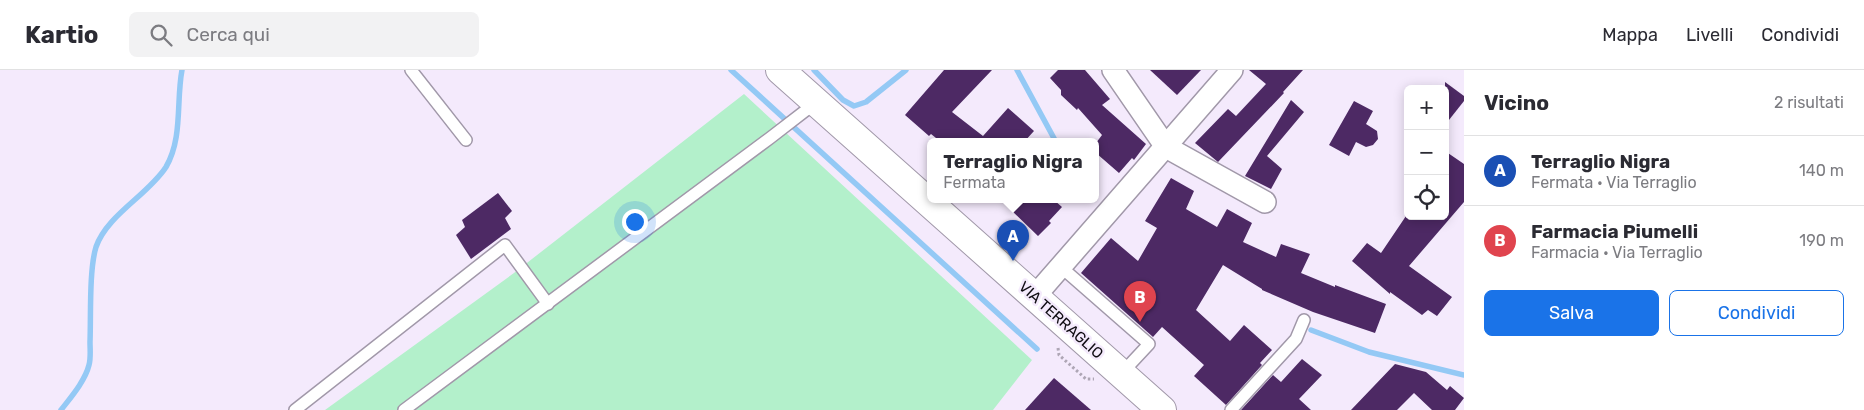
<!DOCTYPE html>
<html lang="it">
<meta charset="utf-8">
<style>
:root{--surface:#fff;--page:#f2f2f3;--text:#2b2b33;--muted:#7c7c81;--line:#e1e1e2;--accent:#1a73e8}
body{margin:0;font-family:Rubik,sans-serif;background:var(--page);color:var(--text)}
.controls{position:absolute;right:15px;top:15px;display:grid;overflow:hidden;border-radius:8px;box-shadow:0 2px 12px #0003}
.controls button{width:45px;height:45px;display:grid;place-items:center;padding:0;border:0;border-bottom:1px solid var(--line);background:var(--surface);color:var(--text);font:25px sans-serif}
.you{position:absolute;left:634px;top:151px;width:18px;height:18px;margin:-12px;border:4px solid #fff;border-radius:50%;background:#1a73e8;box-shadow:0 0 0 8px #1a73e833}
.badge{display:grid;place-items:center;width:32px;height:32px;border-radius:50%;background:var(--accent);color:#fff;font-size:16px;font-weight:700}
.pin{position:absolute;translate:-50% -41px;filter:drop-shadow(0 1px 2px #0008)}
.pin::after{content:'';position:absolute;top:26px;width:18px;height:15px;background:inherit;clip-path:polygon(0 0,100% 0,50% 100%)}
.popup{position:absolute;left:927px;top:68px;width:172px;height:65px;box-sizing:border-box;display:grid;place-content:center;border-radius:8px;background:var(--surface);filter:drop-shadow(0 1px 4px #0005);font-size:16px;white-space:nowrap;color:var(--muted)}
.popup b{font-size:19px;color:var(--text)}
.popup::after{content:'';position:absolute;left:50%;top:100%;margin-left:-10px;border:10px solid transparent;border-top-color:var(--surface)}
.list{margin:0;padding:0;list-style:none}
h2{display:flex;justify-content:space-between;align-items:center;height:65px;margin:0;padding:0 20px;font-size:21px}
h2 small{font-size:16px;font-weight:400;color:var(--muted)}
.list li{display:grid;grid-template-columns:32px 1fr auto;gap:15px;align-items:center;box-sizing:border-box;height:70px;padding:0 20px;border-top:1px solid var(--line)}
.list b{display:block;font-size:19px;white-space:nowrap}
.list p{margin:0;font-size:16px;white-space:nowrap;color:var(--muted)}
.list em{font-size:16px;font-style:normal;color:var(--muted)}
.actions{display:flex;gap:10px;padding:15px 20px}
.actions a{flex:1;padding:11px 0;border:1px solid var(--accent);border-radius:8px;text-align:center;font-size:18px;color:var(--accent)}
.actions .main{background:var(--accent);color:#fff}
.icon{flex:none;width:28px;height:28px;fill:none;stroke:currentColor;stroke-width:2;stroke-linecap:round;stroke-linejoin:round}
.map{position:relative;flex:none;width:1464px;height:340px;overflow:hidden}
header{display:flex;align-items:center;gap:30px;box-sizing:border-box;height:70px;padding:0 25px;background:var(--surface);border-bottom:1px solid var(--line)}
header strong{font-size:24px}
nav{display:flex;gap:28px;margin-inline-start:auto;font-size:18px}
.search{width:350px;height:45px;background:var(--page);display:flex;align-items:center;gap:12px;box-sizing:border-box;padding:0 18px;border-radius:8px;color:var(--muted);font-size:19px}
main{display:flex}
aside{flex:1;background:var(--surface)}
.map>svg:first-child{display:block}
.green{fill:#b3f0cb}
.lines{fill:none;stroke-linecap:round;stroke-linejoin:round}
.stream{stroke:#94c9f5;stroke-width:5.5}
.building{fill:#4d2964}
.lane-casing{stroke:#a198a9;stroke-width:14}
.street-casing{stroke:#a198a9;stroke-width:24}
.primary-casing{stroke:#a198a9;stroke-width:30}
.path{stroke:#aea6b5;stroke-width:3;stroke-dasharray:2.5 2.5;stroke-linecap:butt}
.lane{stroke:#fff;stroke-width:11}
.street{stroke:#fff;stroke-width:21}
.primary{stroke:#fff;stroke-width:28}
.labels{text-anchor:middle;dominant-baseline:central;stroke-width:5;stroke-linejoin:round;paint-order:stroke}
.street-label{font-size:15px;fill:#0f0c12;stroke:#f4eafc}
</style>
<header>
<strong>Kartio</strong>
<div class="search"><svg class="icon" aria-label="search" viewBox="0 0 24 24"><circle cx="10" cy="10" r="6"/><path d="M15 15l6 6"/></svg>Cerca qui</div>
<nav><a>Mappa</a><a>Livelli</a><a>Condividi</a></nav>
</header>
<main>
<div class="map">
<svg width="1464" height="340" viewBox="0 0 1464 340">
<rect width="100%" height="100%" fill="#f4eafc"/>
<!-- green -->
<polygon class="green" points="744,24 1032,290 993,340 325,340 514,203"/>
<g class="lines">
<!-- stream -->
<g class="stream">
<polyline points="731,0 1037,279"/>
<polyline points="814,0 843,30 854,36 866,32 906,0"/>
<polyline points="1017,0 1056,72"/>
<polyline points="1311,260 1369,282 1464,305"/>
<path d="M61,340C71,327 85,311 89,295C91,288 90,279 90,272C91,246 89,200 96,177C107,145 148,125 166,97C183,68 176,31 182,0"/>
</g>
</g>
<!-- building -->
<g class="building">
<polygon points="944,0 992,0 952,42 983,66 1008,38 1034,61 1024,72 941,72 931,64 929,66 905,45"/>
<polygon points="1058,0 1085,0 1110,29 1102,35 1146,74 1134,90 1132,88 1119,103 1096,83 1096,73 1102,65 1078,38 1077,40 1061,25 1061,20 1050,8"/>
<polygon points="1150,0 1201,0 1177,25"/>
<polygon points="1249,0 1303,0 1283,22 1284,23 1218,92 1195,73 1228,39 1236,46 1266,14"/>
<polygon points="1445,12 1464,26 1464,31 1445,55"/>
<polygon points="1291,30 1304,42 1267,86 1282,99 1271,119 1245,106"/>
<polygon points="1354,31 1373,41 1366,54 1377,61 1378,69 1373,75 1366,77 1356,72 1349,86 1329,75"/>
<polygon points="1445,81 1464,94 1464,132 1409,196 1452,227 1437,246 1428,240 1422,245 1390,222 1390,224 1352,191 1367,173 1381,183 1406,146 1445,146"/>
<polygon points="1171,108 1194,121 1186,139 1217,157 1227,139 1252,153 1243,172 1276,187 1281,174 1310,184 1301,203 1335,217 1335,215 1386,234 1375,263 1313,242 1262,220 1262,219 1223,195 1196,240 1230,271 1244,255 1272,280 1260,293 1262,295 1226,335 1194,306 1204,295 1162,257 1153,267 1081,203 1111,168 1138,191 1157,158 1145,151"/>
<polygon points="498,123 512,141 505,148 511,159 471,189 456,165 465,157 462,150"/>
<polygon points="1016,130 1054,130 1062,137 1049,151 1051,153 1038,166 1009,138"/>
<polygon points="1302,289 1322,305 1299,329 1311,340 1241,340 1273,305 1281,312"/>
<polygon points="1395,294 1426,302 1447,320 1450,316 1464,328 1455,340 1432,340 1414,323 1397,340 1351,340"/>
<polygon points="1054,308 1091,340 1025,340"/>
</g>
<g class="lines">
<!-- lane casing -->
<g class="lane-casing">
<g id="lane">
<polyline points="411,0 466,70"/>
<polyline points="1061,197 1149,274 1121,304"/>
<polyline points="295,340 505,175 548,234"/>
<polyline points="404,340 770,68 805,41 815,30"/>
<polyline points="1231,340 1296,269 1304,250"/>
</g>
</g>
<!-- street casing -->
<g class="street-casing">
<g id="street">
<polyline points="1113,0 1166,77 1265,132"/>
<polyline points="1035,226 1232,0"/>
</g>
</g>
<!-- primary casing -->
<g class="primary-casing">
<polyline id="primary" points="780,0 1162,340"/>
</g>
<!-- path -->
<polyline class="path" points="1058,278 1059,285 1086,309 1094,309"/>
<!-- lane -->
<use href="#lane" class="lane"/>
<!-- street -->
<use href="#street" class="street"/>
<!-- primary -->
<use href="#primary" class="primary"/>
</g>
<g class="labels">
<!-- street labels -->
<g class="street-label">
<text transform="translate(1061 250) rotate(42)">VIA TERRAGLIO</text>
</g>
</g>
</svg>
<div class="controls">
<button>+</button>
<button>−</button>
<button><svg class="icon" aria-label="locate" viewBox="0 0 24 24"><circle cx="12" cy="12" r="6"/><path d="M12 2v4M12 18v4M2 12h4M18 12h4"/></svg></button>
</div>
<div class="you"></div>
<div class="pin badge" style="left:1013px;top:191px;background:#1a4fb4">A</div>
<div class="popup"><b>Terraglio Nigra</b>Fermata</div>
<div class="pin badge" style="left:1140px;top:252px;background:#e0444e">B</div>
</div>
<aside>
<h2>Vicino<small>2 risultati</small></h2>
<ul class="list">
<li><span class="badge" style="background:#1a4fb4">A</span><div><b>Terraglio Nigra</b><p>Fermata · Via Terraglio</p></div><em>140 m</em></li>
<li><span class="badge" style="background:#e0444e">B</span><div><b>Farmacia Piumelli</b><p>Farmacia · Via Terraglio</p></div><em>190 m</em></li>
</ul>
<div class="actions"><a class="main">Salva</a><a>Condividi</a></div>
</aside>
</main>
